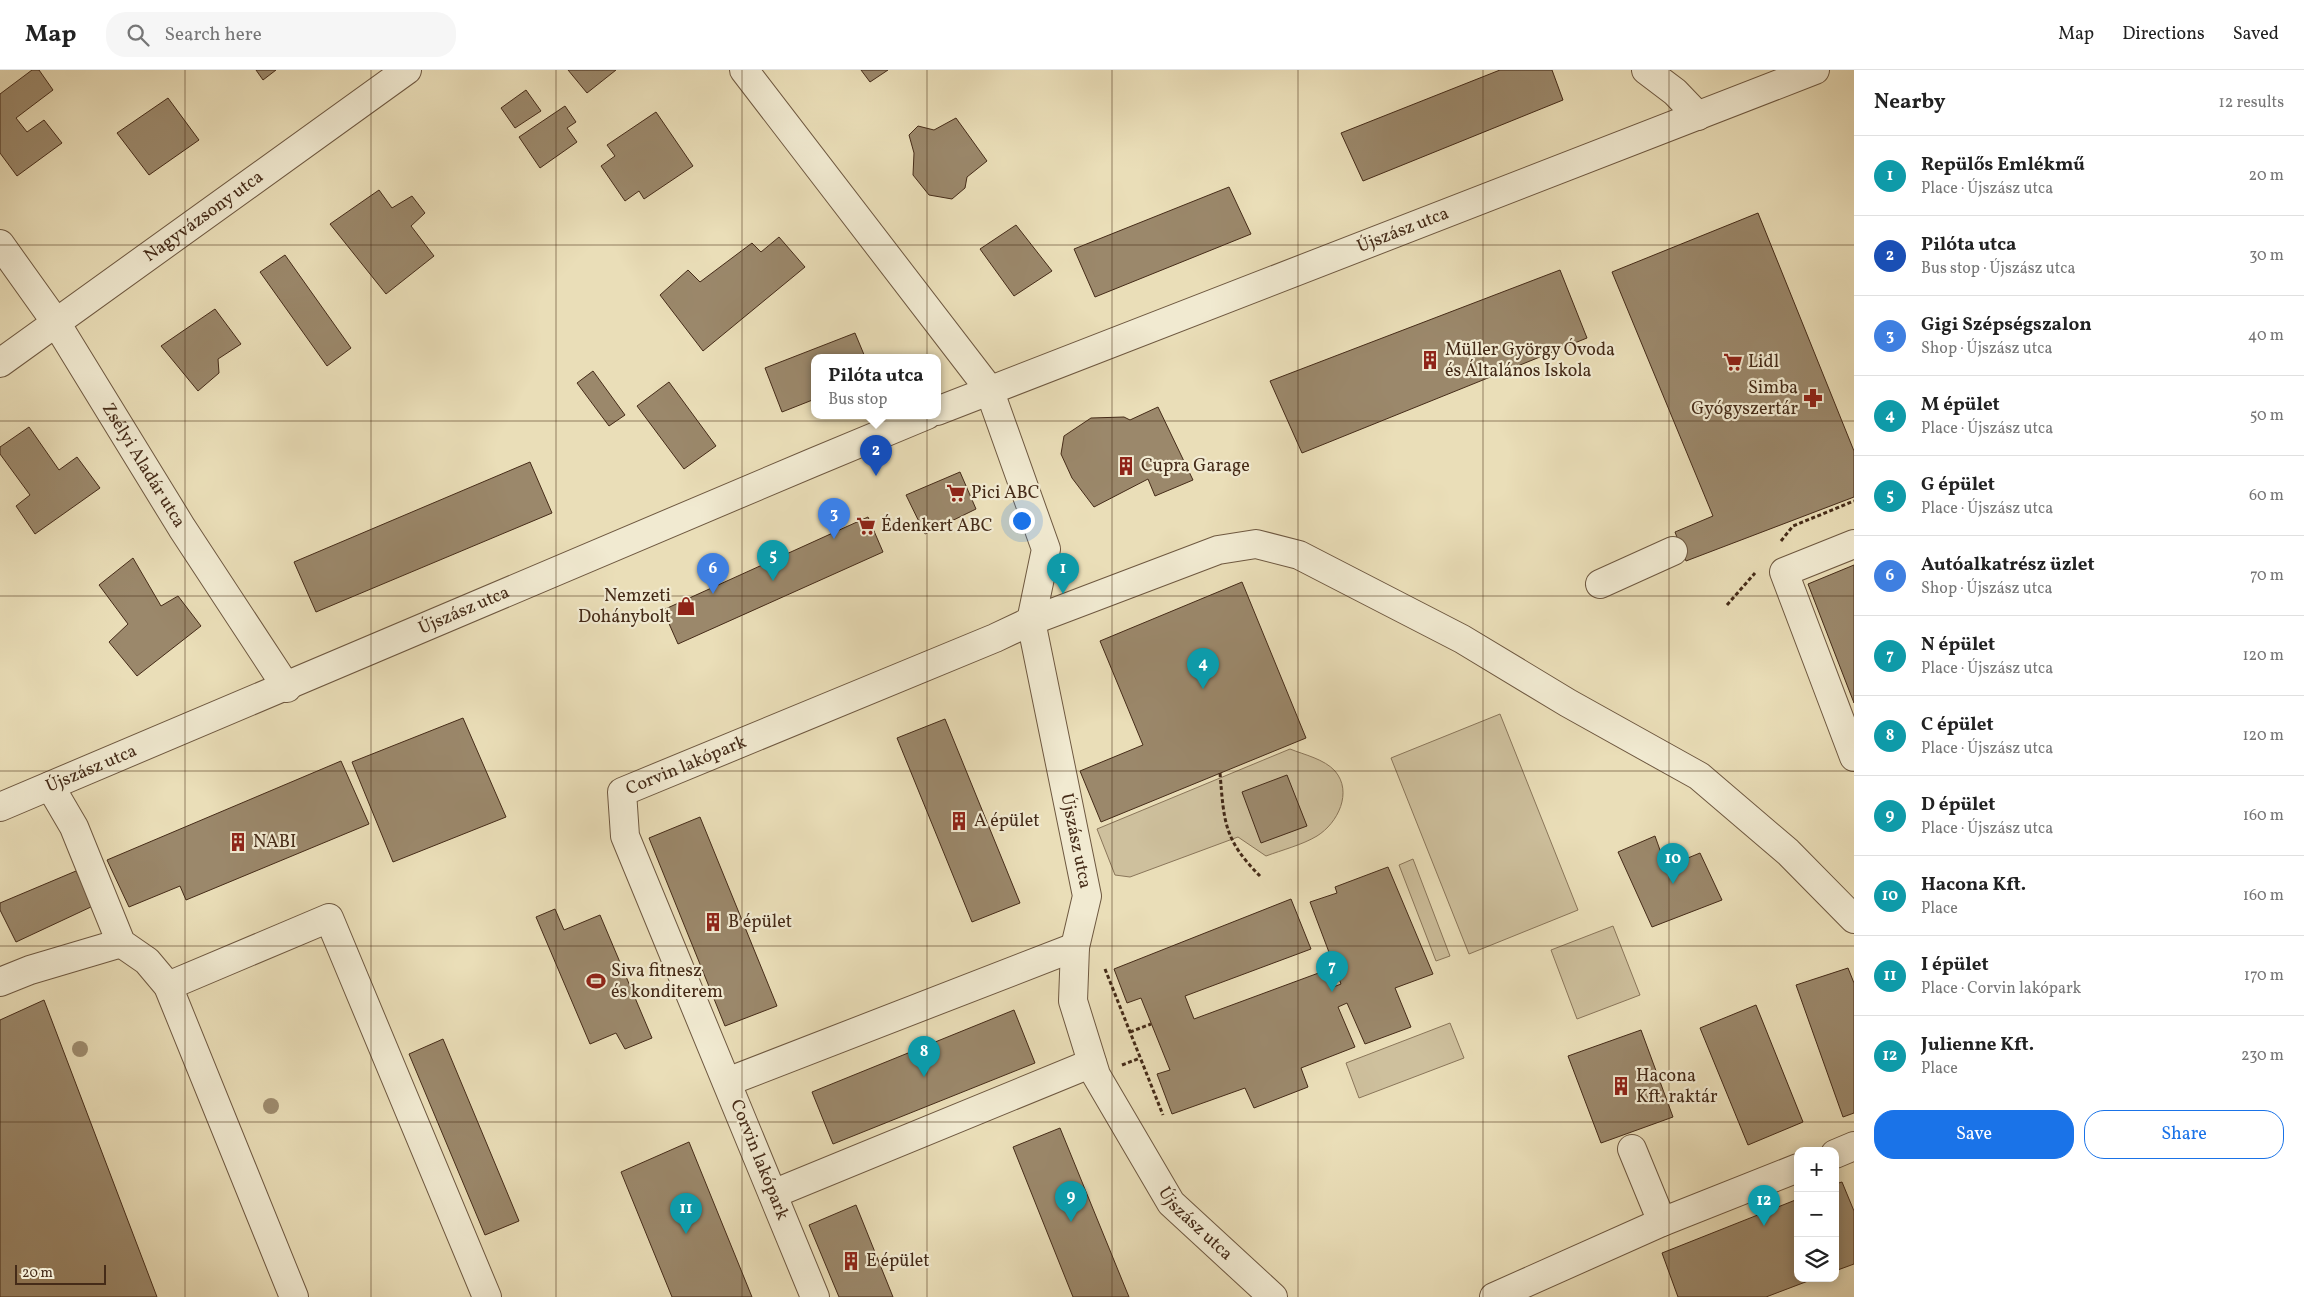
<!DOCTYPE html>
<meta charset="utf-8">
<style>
:root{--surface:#fff;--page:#f6f6f6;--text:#222;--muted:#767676;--line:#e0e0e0;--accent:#1a73e8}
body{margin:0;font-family:Vollkorn,serif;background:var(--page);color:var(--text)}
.controls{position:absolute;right:15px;bottom:15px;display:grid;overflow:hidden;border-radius:10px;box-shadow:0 2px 12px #0003}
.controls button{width:45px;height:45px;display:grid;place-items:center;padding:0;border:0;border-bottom:1px solid var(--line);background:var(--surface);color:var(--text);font:25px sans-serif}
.scale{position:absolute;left:15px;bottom:12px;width:91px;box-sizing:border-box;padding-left:5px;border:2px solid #452b18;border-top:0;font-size:14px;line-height:18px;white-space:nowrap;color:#452b18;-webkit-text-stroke:4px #f1ead1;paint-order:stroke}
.you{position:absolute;left:1021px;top:450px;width:18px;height:18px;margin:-12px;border:4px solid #fff;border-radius:50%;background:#1a73e8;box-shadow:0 0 0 8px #1a73e833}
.badge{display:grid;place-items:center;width:32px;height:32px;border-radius:50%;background:var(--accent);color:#fff;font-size:16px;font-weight:700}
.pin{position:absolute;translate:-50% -41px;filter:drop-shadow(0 1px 2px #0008)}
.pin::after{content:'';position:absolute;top:26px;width:18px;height:15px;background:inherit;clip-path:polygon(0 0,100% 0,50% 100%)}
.popup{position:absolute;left:811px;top:284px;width:130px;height:65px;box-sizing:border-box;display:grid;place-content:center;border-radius:10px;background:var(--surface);filter:drop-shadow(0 1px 4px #0005);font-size:16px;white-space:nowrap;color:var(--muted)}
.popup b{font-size:19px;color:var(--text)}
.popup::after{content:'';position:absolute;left:50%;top:100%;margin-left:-10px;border:10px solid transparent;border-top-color:var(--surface)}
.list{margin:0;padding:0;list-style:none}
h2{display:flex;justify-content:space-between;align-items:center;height:65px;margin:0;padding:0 20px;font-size:21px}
h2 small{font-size:16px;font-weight:400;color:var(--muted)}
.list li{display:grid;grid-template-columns:32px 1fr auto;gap:15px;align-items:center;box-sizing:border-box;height:80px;padding:0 20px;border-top:1px solid var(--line)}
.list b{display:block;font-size:19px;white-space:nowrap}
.list p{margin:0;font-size:16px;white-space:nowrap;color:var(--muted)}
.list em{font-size:16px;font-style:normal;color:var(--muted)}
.actions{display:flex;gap:10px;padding:15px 20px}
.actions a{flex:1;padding:11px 0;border:1px solid var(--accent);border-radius:20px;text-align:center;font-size:18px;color:var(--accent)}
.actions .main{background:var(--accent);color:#fff}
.icon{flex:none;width:28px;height:28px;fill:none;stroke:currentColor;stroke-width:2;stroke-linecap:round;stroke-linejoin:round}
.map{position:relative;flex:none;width:1854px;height:1227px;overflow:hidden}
header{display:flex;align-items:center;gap:30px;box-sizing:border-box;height:70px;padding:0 25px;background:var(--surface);border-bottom:1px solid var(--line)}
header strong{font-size:24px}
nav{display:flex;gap:28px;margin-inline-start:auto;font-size:18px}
.search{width:350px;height:45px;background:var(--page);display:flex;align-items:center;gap:12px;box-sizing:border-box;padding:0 18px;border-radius:20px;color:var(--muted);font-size:19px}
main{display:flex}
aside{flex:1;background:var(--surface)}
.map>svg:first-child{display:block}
.green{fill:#cec09d;stroke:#8a765a}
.building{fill:#9b886b;stroke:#452b18}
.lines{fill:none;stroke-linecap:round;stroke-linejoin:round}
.minor-casing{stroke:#6e5840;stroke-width:30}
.path{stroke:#452b18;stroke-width:3;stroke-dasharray:4 2.5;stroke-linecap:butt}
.minor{stroke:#f1ead1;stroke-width:28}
.tree{fill:#9e8c6f}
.grid{fill:none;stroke:#452b18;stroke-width:1;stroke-opacity:0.55}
.labels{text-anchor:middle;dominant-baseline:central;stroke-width:4.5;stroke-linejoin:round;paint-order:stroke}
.street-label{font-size:18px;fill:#452b18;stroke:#f1ead1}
.poi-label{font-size:18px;fill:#452b18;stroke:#f1ead1;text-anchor:start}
</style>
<header>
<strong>Map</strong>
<div class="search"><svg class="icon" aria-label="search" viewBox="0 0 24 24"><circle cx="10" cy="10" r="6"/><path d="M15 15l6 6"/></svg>Search here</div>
<nav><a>Map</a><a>Directions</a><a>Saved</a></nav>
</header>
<main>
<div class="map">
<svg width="1854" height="1227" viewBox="0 0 1854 1227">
<rect width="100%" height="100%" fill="#eadeb8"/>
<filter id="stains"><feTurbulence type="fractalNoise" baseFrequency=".004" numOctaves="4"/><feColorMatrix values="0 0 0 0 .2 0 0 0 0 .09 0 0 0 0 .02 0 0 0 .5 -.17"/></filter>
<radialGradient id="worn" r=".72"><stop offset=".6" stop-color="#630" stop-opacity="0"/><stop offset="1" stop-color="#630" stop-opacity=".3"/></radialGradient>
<!-- green -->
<g class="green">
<polygon points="1500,644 1578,840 1469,884 1391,688"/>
<path d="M1290,679C1305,685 1324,689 1335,701C1353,722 1338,753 1317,766C1302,775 1282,780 1266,786L1238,767L1130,807L1115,805L1097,759Z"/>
<polygon points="1413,789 1450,886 1436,891 1399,795"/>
<polygon points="1613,856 1640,925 1577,949 1551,880"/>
<polygon points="1450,953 1464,988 1359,1028 1346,993"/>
</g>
<!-- building -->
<g class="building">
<polygon points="32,0 39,0 53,20 16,48 27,62 44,50 62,73 17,106 0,83 0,24"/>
<polygon points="256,0 276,0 263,10"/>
<polygon points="568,0 616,0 587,23"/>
<polygon points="861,0 888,0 870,12"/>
<polygon points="1500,0 1552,0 1563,30 1363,111 1341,63"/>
<polygon points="526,20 541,41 515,58 501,38"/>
<polygon points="168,28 199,70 149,105 117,63"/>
<polygon points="565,36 576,52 567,58 577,72 540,98 519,67"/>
<polygon points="656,42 693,96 644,129 639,121 625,131 601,96 615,86 607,75"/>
<polygon points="956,48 987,91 967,107 965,118 952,129 929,125 913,105 914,83 909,65 918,56 934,60"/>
<polygon points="1229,117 1251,164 1095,227 1074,179"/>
<polygon points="379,120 392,138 412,126 425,143 411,156 434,186 386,224 330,154"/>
<polygon points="1758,143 1854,381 1854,427 1686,491 1675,462 1713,446 1612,202"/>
<polygon points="1016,155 1052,201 1014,226 980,179"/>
<polygon points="779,167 805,197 703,281 660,225 688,200 700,212 752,173 761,182"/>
<polygon points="285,185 351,278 327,296 260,202"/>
<polygon points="1560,200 1587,268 1302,383 1270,311"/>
<polygon points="215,239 241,274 218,289 219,303 198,321 161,276"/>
<polygon points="855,263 865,287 815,287 815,329 782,342 765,298"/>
<polygon points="593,301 625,345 609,356 577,313"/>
<polygon points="669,312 716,376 684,399 637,336"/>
<polygon points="1158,337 1193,410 1155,426 1148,409 1094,437 1072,408 1061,384 1064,366 1091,348 1124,347 1130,350"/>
<polygon points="29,357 59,400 77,387 100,418 35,464 16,436 30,425 0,384 0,377"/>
<polygon points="530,392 552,443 316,542 294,492"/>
<polygon points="960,402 976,439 925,464 906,425"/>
<polygon points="868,447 883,482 678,574 663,540"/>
<polygon points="133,488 161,536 178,526 201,556 137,606 109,572 128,554 99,515"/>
<polygon points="1854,495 1854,633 1808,514"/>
<polygon points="1242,512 1306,668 1101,752 1080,701 1143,675 1100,571"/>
<polygon points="463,648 506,747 393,792 352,692"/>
<polygon points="945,649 1020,833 972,852 897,668"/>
<polygon points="341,691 369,754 186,830 180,816 129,837 107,790"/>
<polygon points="1287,705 1307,756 1261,773 1242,722"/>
<polygon points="700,747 777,936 725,956 649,768"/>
<polygon points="1655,766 1666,797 1700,783 1722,830 1652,857 1618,782"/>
<polygon points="1388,797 1433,904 1395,918 1411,957 1365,974 1347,933 1338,937 1355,977 1301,998 1308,1017 1254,1038 1245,1018 1172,1044 1157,1004 1170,1000 1141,928 1127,933 1114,899 1291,829 1311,879 1185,926 1194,949 1324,901 1331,918 1341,914 1310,832 1337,823 1335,817"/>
<polygon points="76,801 93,836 16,872 0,840 0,833"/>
<polygon points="555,839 564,860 600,845 652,968 625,979 616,963 590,974 536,847"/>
<polygon points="1848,898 1854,913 1854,1043 1843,1047 1796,915"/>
<polygon points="44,930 157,1227 0,1227 0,950"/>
<polygon points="1756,935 1803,1052 1748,1075 1700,958"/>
<polygon points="1014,940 1035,993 833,1074 812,1022"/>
<polygon points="1641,960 1673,1047 1601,1073 1568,986"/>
<polygon points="443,969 519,1151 485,1165 409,984"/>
<polygon points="1060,1058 1129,1227 1073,1227 1013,1077"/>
<polygon points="689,1072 752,1227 672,1227 621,1102"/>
<polygon points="1842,1112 1854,1141 1854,1194 1835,1201 1835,1114"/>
<polygon points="1798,1129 1798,1208 1816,1208 1766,1227 1678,1227 1662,1183"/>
<polygon points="856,1135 893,1227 839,1227 809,1155"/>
</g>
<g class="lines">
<!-- minor casing -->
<g class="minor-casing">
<g id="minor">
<path id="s1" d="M744,0L989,319L1046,479L1031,551L1087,826L1075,877L1073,931L1096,1005L1171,1133L1273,1227"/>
<polyline points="1646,0 1675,22 1698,46"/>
<path id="s2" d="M0,174L55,251L182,458L287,618"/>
<path id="s3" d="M0,293L407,0"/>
<path id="s4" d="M937,341L1815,0"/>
<polyline points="1854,474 1784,502 1854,687"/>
<polyline points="1600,514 1673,481"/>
<polyline points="50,716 74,757 121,873 147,891 168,916 294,1227"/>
<path id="s5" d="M0,737C310,608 617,473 927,345"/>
<polyline points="0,912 30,900 121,873"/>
<polyline points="168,916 329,848 487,1227"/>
<polyline points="727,1012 1075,877"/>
<polyline points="1632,1079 1662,1152"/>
<polyline points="1835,1084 1854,1076"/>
<polyline points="773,1124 1092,993"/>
<path id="s6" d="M815,1227L625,766L622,722L995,568L1031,551L1218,480L1256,474L1299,485L1462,569L1568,633L1699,706L1788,782L1854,849"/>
<polyline points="1494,1227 1662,1152 1798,1098"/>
</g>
</g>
<!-- path -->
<g class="path">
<polyline points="1781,471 1793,456 1854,431"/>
<polyline points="1727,535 1755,503"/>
<path d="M1220,703C1224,752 1224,770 1260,806"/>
<polyline points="1105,899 1163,1045"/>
<polyline points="1130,962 1151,954"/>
<polyline points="1122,995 1140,988"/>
</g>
<!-- minor -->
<use href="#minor" class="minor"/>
</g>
<!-- trees -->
<g class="tree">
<circle cx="80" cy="979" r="8"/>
<circle cx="271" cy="1036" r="8"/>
</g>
<!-- grid -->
<path class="grid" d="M185,0V1227M371,0V1227M556,0V1227M742,0V1227M927,0V1227M1112,0V1227M1298,0V1227M1483,0V1227M1669,0V1227M0,175H1854M0,351H1854M0,526H1854M0,701H1854M0,876H1854M0,1052H1854"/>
<!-- icons -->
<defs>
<g id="building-bare" transform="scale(1.5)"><path d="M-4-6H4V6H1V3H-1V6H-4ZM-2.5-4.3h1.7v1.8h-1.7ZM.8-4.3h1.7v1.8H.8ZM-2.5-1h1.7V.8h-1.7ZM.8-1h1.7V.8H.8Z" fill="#8f2418" stroke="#f1ead1" stroke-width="2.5" paint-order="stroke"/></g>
<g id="supermarket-bare" transform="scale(1.5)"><path d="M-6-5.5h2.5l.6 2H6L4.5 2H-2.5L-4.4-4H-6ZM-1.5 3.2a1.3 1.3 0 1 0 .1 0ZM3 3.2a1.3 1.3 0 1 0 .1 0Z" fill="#8f2418" stroke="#f1ead1" stroke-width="2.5" paint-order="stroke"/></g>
<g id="pharmacy-bare" transform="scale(1.5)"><path d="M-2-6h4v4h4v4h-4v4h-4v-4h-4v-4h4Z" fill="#8f2418" stroke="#f1ead1" stroke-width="2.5" paint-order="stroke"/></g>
<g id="shop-bare" transform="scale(1.5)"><path d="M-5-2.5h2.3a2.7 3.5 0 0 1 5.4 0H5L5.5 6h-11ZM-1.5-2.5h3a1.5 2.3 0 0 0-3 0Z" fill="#8f2418" stroke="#f1ead1" stroke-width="2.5" paint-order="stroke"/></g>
<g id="stadium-bare" transform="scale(1.5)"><path d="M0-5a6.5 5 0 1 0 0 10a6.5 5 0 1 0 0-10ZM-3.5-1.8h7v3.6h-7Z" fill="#8f2418" stroke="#f1ead1" stroke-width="2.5" paint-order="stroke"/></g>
</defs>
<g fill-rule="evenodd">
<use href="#building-bare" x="1430" y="290"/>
<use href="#supermarket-bare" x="1733" y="292"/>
<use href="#pharmacy-bare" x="1813" y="328"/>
<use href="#building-bare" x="1126" y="396"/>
<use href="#supermarket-bare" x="956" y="423"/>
<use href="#supermarket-bare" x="866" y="456"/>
<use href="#shop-bare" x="686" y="536"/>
<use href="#building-bare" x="959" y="751"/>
<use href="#building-bare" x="238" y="772"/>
<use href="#building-bare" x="713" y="852"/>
<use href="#stadium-bare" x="596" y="911"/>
<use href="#building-bare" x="1621" y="1016"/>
<use href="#building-bare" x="851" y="1191"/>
</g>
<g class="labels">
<!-- street labels -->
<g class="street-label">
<text stroke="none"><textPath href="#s3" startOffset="251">Nagyvázsony utca</textPath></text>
<text stroke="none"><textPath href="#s4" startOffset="500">Újszász utca</textPath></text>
<text stroke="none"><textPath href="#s2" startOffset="264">Zsélyi Aladár utca</textPath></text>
<text stroke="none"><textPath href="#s5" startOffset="504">Újszász utca</textPath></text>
<text stroke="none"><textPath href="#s6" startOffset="612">Corvin lakópark</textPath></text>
<text stroke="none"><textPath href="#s5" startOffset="99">Újszász utca</textPath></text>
<text stroke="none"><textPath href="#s1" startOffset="870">Újszász utca</textPath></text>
<text transform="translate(759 1090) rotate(68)">Corvin lakópark</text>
<text stroke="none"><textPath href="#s1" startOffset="1290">Újszász utca</textPath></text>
</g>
<!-- poi labels -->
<g class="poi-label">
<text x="1445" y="280">Müller György Óvoda<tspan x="1445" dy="21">és Általános Iskola</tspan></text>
<text x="1748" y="292">Lidl</text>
<text x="1798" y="318" text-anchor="end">Simba<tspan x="1798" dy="21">Gyógyszertár</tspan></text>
<text x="1141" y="396">Cupra Garage</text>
<text x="971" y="423">Pici ABC</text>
<text x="881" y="456">Édenkert ABC</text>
<text x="671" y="526" text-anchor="end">Nemzeti<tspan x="671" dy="21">Dohánybolt</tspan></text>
<text x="974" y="751">A épület</text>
<text x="253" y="772">NABI</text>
<text x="728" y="852">B épület</text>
<text x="611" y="901">Siva fitnesz<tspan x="611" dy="21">és konditerem</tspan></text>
<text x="1636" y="1006">Hacona<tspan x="1636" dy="21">Kft. raktár</tspan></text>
<text x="866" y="1191">E épület</text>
</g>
</g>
<rect width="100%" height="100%" filter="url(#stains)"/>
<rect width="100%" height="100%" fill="url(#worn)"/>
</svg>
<div class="controls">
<button>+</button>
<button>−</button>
<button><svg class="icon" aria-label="layers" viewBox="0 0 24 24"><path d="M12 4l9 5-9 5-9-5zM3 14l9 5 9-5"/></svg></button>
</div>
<div class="scale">20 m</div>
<div class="you"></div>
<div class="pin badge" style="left:1063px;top:524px;background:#0f9aa8">1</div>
<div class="pin badge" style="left:876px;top:406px;background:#1a4fb4">2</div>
<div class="popup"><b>Pilóta utca</b>Bus stop</div>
<div class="pin badge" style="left:834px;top:469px;background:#3f7fe0">3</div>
<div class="pin badge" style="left:1203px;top:619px;background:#0f9aa8">4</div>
<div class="pin badge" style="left:773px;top:511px;background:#0f9aa8">5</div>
<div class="pin badge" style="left:713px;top:524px;background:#3f7fe0">6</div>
<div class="pin badge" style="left:1332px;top:922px;background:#0f9aa8">7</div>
<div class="pin badge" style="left:924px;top:1007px;background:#0f9aa8">8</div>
<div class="pin badge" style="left:1071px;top:1152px;background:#0f9aa8">9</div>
<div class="pin badge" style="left:1673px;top:814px;background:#0f9aa8">10</div>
<div class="pin badge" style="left:686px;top:1164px;background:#0f9aa8">11</div>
<div class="pin badge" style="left:1764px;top:1156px;background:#0f9aa8">12</div>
</div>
<aside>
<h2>Nearby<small>12 results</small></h2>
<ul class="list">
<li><span class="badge" style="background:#0f9aa8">1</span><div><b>Repülős Emlékmű</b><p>Place · Újszász utca</p></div><em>20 m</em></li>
<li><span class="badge" style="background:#1a4fb4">2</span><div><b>Pilóta utca</b><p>Bus stop · Újszász utca</p></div><em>30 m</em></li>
<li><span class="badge" style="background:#3f7fe0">3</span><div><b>Gigi Szépségszalon</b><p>Shop · Újszász utca</p></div><em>40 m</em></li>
<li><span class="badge" style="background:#0f9aa8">4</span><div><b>M épület</b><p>Place · Újszász utca</p></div><em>50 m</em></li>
<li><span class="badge" style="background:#0f9aa8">5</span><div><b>G épület</b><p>Place · Újszász utca</p></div><em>60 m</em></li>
<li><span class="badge" style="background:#3f7fe0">6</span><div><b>Autóalkatrész üzlet</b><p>Shop · Újszász utca</p></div><em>70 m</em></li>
<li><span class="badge" style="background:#0f9aa8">7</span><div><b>N épület</b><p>Place · Újszász utca</p></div><em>120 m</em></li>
<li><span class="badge" style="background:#0f9aa8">8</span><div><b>C épület</b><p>Place · Újszász utca</p></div><em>120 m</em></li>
<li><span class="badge" style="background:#0f9aa8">9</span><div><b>D épület</b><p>Place · Újszász utca</p></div><em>160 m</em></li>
<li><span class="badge" style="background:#0f9aa8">10</span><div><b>Hacona Kft.</b><p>Place</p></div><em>160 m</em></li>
<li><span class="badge" style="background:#0f9aa8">11</span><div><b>I épület</b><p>Place · Corvin lakópark</p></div><em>170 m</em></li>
<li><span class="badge" style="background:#0f9aa8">12</span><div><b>Julienne Kft.</b><p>Place</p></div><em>230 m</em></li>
</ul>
<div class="actions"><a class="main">Save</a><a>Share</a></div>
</aside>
</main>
